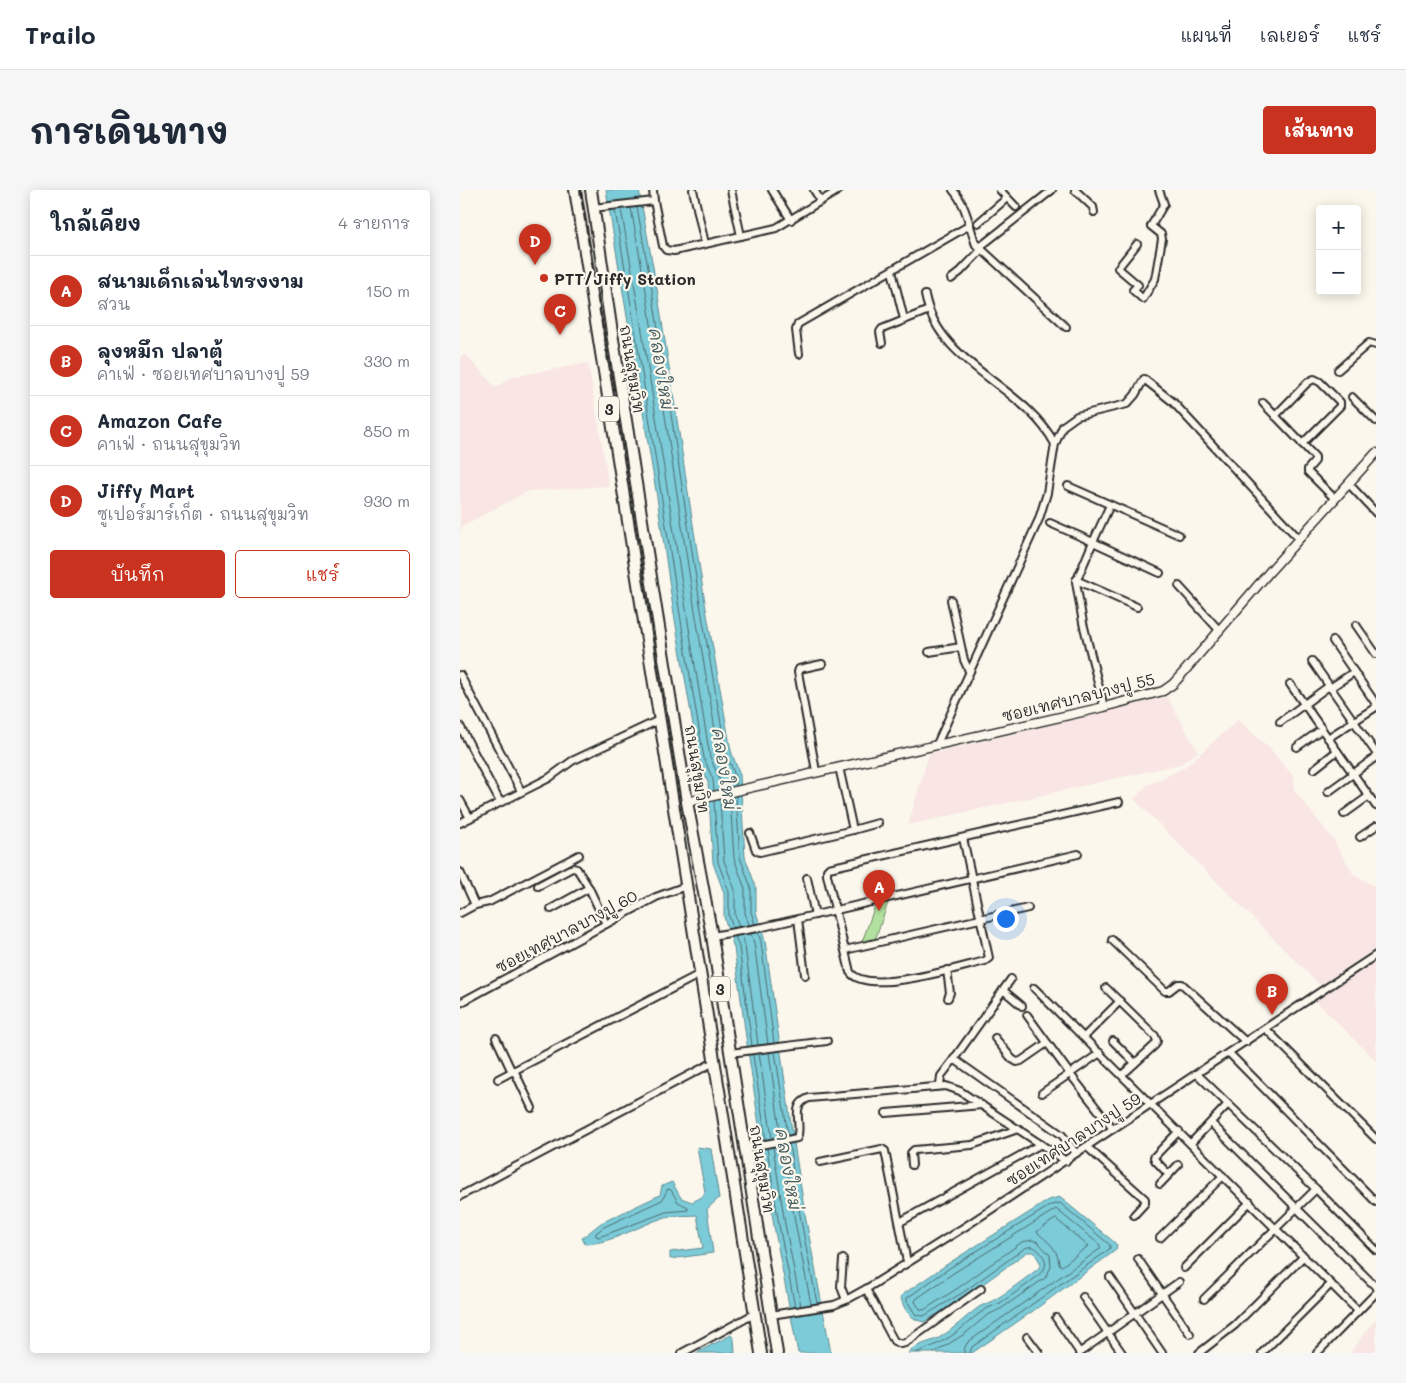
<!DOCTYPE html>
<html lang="th">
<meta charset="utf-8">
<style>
:root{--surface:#fff;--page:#f6f6f7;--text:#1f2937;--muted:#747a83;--line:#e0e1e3;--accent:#c8321e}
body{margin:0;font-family:Mali,"Playpen Sans Thai",sans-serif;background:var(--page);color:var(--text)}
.controls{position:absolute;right:15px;top:15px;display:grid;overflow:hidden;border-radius:5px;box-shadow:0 2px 12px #0003}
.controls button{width:45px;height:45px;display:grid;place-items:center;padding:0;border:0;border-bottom:1px solid var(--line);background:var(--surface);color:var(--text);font:25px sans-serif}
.you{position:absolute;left:545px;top:728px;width:18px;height:18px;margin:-12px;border:4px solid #fff;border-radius:50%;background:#1a73e8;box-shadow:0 0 0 8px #1a73e833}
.badge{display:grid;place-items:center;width:32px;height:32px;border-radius:50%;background:var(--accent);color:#fff;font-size:16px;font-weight:700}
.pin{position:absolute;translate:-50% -41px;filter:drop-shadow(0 1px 2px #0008)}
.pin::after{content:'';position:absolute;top:26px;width:18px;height:15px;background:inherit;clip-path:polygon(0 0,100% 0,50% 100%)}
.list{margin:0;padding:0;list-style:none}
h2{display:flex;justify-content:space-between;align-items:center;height:65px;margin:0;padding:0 20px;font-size:21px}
h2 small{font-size:16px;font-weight:400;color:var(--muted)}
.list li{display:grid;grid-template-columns:32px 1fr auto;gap:15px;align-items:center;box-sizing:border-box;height:70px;padding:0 20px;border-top:1px solid var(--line)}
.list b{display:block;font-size:19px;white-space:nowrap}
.list p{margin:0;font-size:16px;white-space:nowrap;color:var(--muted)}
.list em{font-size:16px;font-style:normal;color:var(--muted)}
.actions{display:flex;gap:10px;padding:15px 20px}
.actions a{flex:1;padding:11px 0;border:1px solid var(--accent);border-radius:5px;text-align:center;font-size:18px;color:var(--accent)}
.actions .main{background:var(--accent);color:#fff}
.map{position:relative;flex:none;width:916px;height:1163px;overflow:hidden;border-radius:5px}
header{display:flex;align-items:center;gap:30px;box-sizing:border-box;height:70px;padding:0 25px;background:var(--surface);border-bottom:1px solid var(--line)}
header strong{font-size:24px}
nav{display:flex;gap:28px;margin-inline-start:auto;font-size:18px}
.intro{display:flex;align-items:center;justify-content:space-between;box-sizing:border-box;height:120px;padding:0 30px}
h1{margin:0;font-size:35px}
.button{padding:12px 22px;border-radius:5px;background:var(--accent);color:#fff;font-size:18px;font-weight:700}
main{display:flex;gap:30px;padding:0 30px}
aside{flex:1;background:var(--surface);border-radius:5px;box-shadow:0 2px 12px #0003}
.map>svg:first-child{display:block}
.built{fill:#f8e5e4}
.green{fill:#b2e09e;stroke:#6e8664}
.water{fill:#7ccbd8;stroke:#5c8b93}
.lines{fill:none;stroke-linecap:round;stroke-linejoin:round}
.shore{stroke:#4b6b70;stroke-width:1}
.minor-casing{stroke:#2b2b2b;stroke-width:10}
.tertiary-casing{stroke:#2b2b2b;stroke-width:11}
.trunk-casing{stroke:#2b2b2b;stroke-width:14}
.minor{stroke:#fbf7ec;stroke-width:6}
.tertiary{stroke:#fbf7ec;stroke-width:8}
.trunk{stroke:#fbf7ec;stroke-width:10}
.rail{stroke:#2b2b2b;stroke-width:2;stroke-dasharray:8 4;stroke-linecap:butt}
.poi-dot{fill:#c8321e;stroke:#fbf7ec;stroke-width:2}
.labels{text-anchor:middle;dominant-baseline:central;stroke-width:4.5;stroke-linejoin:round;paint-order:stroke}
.shield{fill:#fbf7ec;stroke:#696865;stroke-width:1}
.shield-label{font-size:15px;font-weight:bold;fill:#2b2b2b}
.poi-label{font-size:16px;font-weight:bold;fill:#2b2b2b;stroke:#fbf7ec;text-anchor:start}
.street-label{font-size:16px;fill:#2b2b2b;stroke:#fbf7ec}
.water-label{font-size:18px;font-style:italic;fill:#435b5f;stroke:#fbf7ec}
</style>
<header>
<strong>Trailo</strong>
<nav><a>แผนที่</a><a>เลเยอร์</a><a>แชร์</a></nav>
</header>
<div class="intro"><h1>การเดินทาง</h1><a class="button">เส้นทาง</a></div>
<main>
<aside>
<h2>ใกล้เคียง<small>4 รายการ</small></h2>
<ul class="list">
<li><span class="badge">A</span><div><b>สนามเด็กเล่นไทรงงาม</b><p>สวน</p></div><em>150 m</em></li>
<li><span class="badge">B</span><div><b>ลุงหมึก ปลาตู้</b><p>คาเฟ่ · ซอยเทศบาลบางปู 59</p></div><em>330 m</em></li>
<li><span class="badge">C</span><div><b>Amazon Cafe</b><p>คาเฟ่ · ถนนสุขุมวิท</p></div><em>850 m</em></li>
<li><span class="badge">D</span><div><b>Jiffy Mart</b><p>ซูเปอร์มาร์เก็ต · ถนนสุขุมวิท</p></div><em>930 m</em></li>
</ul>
<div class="actions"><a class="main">บันทึก</a><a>แชร์</a></div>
</aside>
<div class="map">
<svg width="916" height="1163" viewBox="0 0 916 1163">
<rect width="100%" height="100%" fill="#fbf7ec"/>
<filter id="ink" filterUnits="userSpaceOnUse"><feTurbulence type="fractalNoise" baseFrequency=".02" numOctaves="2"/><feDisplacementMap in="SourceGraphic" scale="10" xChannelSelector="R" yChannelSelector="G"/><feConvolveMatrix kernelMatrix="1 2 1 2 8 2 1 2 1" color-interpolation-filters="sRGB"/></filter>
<g filter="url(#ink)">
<!-- built -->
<g class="built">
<polygon points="5,164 36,198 51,187 128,173 149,296 68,301 2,336 0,344 0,167"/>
<polygon points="707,507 738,562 720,574 448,635 469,564"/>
<polygon points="778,530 810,559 834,587 834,600 872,648 894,685 916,697 916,758 860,795 674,609 688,595 724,578"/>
<polygon points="916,771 916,871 855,810"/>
<polygon points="916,1129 916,1163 890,1163"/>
</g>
<!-- green -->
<polygon class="green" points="430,707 414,753 401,755 417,710"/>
<!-- water -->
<g class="water">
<polygon points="146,0 179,0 197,99 245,413 271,561 280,585 285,667 296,697 296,722 305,751 331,934 346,1030 371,1163 338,1163 314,1036 286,847 274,758 264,727 264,703 253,673 248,592 239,570 213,418 197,307"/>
<path d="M237,957L251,959L259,1008L247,1019L253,1063L210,1069V1062L243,1058L237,1025C228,1026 216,1025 206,1027C179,1035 154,1053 125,1054L122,1048L141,1033L200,1005L202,996L212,992L221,1008L232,1012L242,1007L245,1002Z"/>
<path d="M599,1007L602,1009L654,1052L657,1055L656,1060L573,1121L512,1163H448C452,1156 470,1152 479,1148C494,1139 505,1127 519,1117C524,1114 531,1112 536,1109C551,1100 564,1089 578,1079L581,1074L574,1062H567L505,1107L464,1132C452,1130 444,1121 441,1108L442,1105L489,1073L589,1010Z"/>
<polygon points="271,1145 274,1149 275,1163 236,1163"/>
</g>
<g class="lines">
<!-- shore -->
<g class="shore">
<polyline points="177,17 192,100 240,414 266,562 275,586 276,596"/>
<polyline points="171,18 186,101 234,415 259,563 269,587 269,597"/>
<path d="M161,19C194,201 219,384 250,567L259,588L260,599"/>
<path d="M155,20C187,202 212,386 244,568L253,590L254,601"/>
<polyline points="276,606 280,667 291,698 291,722 295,734"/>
<polyline points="270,607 274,668 285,699 285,723 289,735"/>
<polyline points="260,610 264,671 275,700 275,725 279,737"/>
<polyline points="254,611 258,672 269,702 269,726 273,738"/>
<polyline points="298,742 301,752 314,853"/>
<polyline points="291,744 294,753 308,854"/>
<polyline points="282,745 285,756 298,855"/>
<polyline points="275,746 279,757 292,856"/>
<polyline points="315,862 328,945"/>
<polyline points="309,863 321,947"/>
<polyline points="299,864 312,948"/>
<polyline points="293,865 306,950"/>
<polyline points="329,954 341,1031 357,1113"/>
<polyline points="323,955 335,1032 351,1114"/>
<polyline points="313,957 325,1034 341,1116"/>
<polyline points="307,958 319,1035 335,1117"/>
<polygon points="208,999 211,1000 218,1012 228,1017 228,1020 206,1022 139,1047 136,1046 136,1043 144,1037 202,1010"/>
<path d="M596,1029L628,1056L602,1076L599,1074C597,1056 588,1053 577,1042Z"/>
<path d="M455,1163C472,1157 488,1150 502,1138C509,1132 515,1126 523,1121C528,1117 534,1116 540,1113C550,1106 581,1087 585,1077C587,1071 583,1065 578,1060C574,1056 570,1056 565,1058L502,1103L464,1126L456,1125L447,1111V1108L491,1077L591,1015L600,1013L650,1055V1058L647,1061L512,1157L510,1163"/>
<polyline points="474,1163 506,1143 526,1126 542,1118 585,1088 591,1077 590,1065 578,1052 572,1050 562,1052 498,1098 464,1120 460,1119 455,1112 456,1109 495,1082 596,1019 640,1055 640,1059 508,1152 505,1157 504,1163"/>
</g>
<!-- minor casing -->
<g class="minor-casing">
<g id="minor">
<polyline points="193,0 194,11"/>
<polyline points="233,0 245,54"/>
<polyline points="271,0 281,46"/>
<polyline points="312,0 331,30"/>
<polyline points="354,0 361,11"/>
<path d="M493,0C507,16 509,36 516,55L521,56L592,0"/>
<polyline points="540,0 556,17"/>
<polyline points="615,0 633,17 634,22"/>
<polyline points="133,18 194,11 203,56 206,60 214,61 316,38 379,0"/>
<polyline points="518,33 547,8"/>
<polyline points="677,54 658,78 678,95 673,100 683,109 695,89 702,49 701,44 691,36 704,14 699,0"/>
<polyline points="518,56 606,137"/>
<polyline points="432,81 444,129"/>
<polyline points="491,89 500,82 521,60"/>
<path d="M465,105C479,176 564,195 595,254"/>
<polyline points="422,153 420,142 422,139 469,120"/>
<polyline points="339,164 336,140 338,134 510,35"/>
<polyline points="878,180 909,153 916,155"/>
<polyline points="892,207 916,231"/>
<polyline points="803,213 855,267 855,271 848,279 848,282 875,309"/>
<polyline points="815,226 848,192 854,189 860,192 880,212 880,216 842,254"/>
<polyline points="889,294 916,323"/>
<polyline points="608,296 719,345"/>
<polyline points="650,315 633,352 700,383"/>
<polyline points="590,333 633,352 616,392 623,433 644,517"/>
<polyline points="616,390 677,417"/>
<polyline points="719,396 759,440"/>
<polyline points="491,410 504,470 509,481"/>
<polyline points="896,435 916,464"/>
<polyline points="873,451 916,514"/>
<polyline points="469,462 501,457"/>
<polyline points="852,471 916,563"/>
<polyline points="0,485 61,601"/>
<polyline points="830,494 916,616"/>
<polyline points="870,498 894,482"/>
<polyline points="820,532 869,496"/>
<polyline points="0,536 40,612"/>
<polyline points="868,548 916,517"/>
<polyline points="477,554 579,329 587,303 595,254 603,236 617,226 667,214 675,205 684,189 713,212 839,349"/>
<polyline points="837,557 862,539"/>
<polyline points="379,577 393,640 418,633"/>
<polyline points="854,579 877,561"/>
<polyline points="356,581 338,482 339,479 362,474"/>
<polyline points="868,602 916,567"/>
<polyline points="0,610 10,628"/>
<polyline points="884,624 909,606"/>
<polyline points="0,633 89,588 112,571 199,530"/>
<polyline points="290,643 296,660 300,662 393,640"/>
<polyline points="900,647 916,636"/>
<path d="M503,648L529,768L525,771C500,777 407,806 390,782L367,685V680L369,678L659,612"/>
<polyline points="0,682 15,715"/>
<polyline points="347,688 355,725"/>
<polyline points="78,696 110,679 113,678 117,679 129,698 146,734"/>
<polyline points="91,719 129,698"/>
<polyline points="0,723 15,715 29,712 119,665"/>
<polyline points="338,729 345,785"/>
<polyline points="252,746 303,737 618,664"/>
<polyline points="652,750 705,801 709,801 718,794 722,794 786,852"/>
<polyline points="385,760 568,718"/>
<polyline points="487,780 490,803 488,808"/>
<polyline points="551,789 494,869 602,945 616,963"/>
<polyline points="574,798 898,1121"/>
<polyline points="646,798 695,846 697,851 695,855 662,885"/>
<polyline points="543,800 562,816"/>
<polyline points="0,813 196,707 226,696"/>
<polyline points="567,825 610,884 653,939"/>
<polyline points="806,839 916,949"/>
<polyline points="624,847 660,811"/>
<polyline points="36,848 52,882"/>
<polyline points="535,848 552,869 557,872 561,871 587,853"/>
<polyline points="653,851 675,873"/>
<polyline points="270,863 367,851"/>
<polyline points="769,863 916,1012"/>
<polyline points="54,880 72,918"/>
<polyline points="737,884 856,999 916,1060"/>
<polyline points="38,889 240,784"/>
<polyline points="480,896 481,886 494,869"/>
<polyline points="582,903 640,863"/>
<polyline points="426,923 522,915"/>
<polyline points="751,933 916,1097"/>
<polyline points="731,953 768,914"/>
<polyline points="627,957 685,1009 685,1013 674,1025"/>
<path d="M285,958L337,948C343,934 329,915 349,908L486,896L500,901L606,971"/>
<polyline points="360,972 422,959 425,961 447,1072"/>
<polyline points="452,975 451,963 454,960 512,955 558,939"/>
<polyline points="709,985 695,970 694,967 719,941"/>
<polyline points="700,994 718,975"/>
<polyline points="0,1006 254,872"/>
<polyline points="440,1032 581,954"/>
<polyline points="700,1048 763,986"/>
<polyline points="383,1069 381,1097 386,1110"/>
<polyline points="678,1069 730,1144"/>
<polyline points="724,1078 790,1012"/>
<polyline points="650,1087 702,1163"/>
<polyline points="406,1099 434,1151 441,1154 445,1153 521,1099"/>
<polyline points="623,1107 662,1163"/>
<polyline points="744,1109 856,999"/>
<polyline points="311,1125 374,1115 386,1110 406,1099 506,1036 916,765"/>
<polyline points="596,1128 620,1163"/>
<polyline points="567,1147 579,1163"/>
<polyline points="222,1163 294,1124"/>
<polyline points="619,1163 719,1092"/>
<polyline points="739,1163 775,1135 844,1066"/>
<polyline points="802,1163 871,1094"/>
<polyline points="857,1163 916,1103"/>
</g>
</g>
<!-- tertiary casing -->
<g class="tertiary-casing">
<polyline id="tertiary" points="227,612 644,517 703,501 713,494 722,484 811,380 916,263"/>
</g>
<!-- trunk casing -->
<g class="trunk-casing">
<g id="trunk">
<polyline points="115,0 301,1163"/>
<polyline points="131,0 152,143 227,612 252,746 317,1163"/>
</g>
</g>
<!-- minor -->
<use href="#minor" class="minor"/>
<!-- tertiary -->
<use href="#tertiary" class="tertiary"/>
<!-- trunk -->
<use href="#trunk" class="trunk"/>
<!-- rail -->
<polyline class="rail" points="120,0 149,177"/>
</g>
</g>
<!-- markers -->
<circle class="poi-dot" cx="84" cy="88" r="5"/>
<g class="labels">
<!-- shield labels -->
<g class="shield">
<rect x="139" y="206.5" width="20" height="25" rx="4"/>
<rect x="250" y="786.5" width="20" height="25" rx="4"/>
</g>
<g class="shield-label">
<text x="149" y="219">3</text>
<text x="260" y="799">3</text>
</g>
<!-- poi labels -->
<g class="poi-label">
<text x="94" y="88">PTT/Jiffy Station</text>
</g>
<!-- street labels -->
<g class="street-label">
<text transform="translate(173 179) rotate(81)">ถนนสุขุมวิท</text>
<text transform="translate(618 507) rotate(-14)">ซอยเทศบาลบางปู 55</text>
<text transform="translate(238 579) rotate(81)">ถนนสุขุมวิท</text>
<text transform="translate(106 741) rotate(-28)">ซอยเทศบาลบางปู 60</text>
<text transform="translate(613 949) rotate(-33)">ซอยเทศบาลบางปู 59</text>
<text transform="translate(303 979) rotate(81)">ถนนสุขุมวิท</text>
</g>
<!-- water labels -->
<g class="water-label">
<text transform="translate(202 179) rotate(81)">คลองใหม่</text>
<text transform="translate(265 579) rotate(81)">คลองใหม่</text>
<text transform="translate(329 979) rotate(80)">คลองใหม่</text>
</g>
</g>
</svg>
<div class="controls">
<button>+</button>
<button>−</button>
</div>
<div class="you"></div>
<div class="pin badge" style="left:419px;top:721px">A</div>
<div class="pin badge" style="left:812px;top:825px">B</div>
<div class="pin badge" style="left:100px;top:145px">C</div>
<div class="pin badge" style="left:75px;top:75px">D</div>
</div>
</main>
